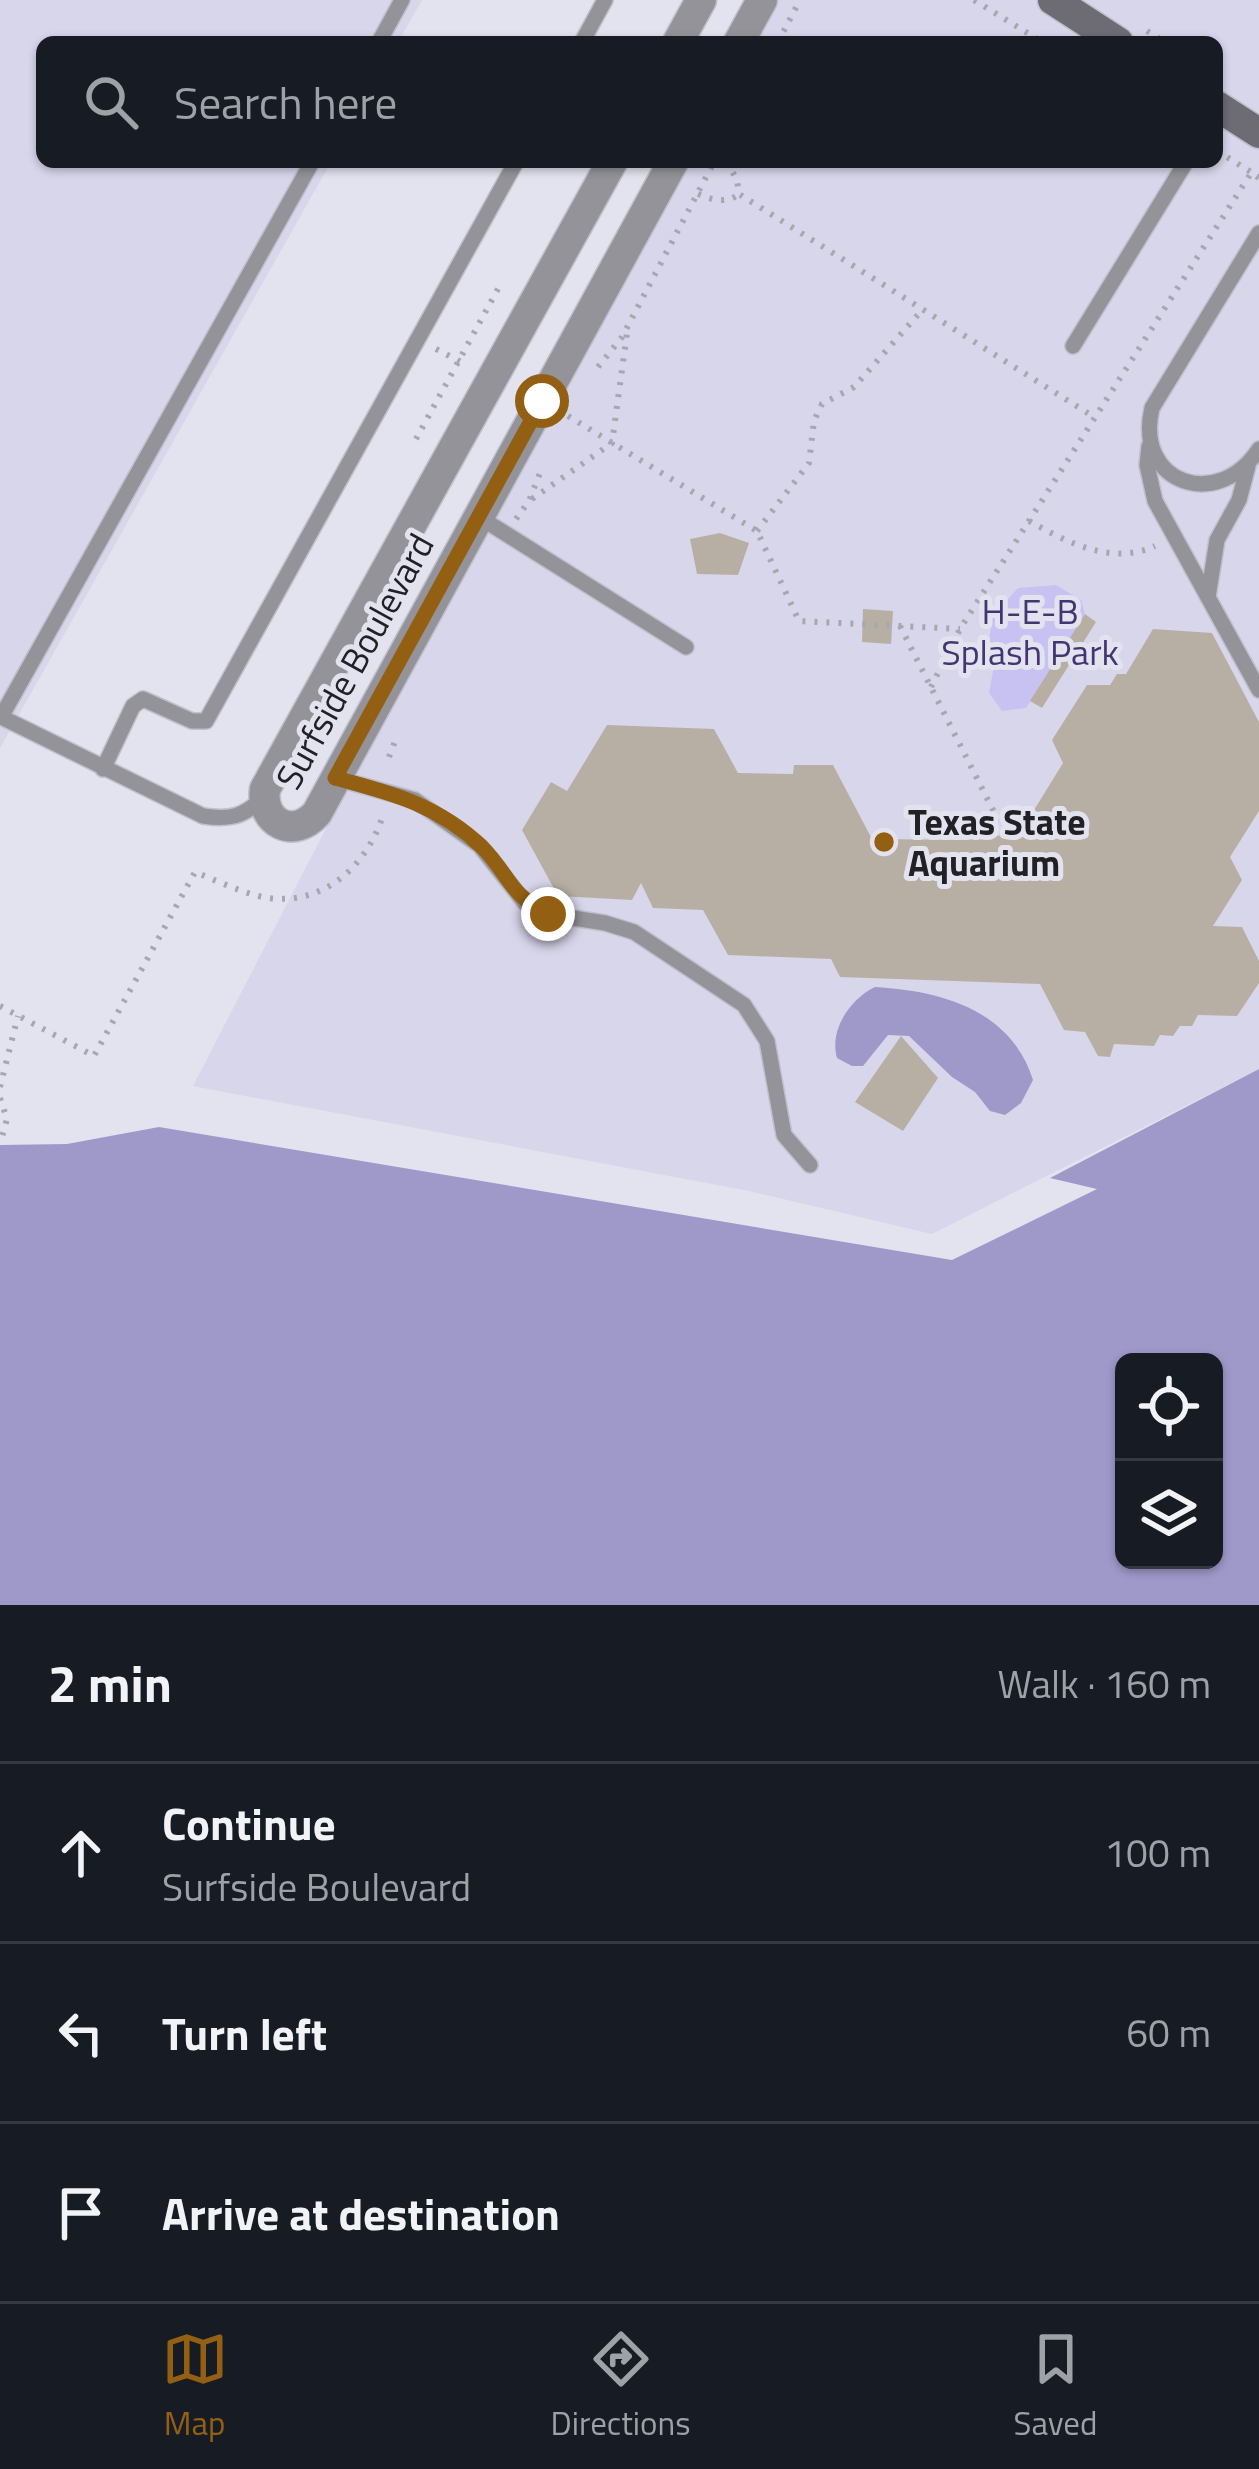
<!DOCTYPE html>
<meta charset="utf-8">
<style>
:root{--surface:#171b24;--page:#20242c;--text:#f1f3f6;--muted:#9ea1a6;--line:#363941;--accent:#936013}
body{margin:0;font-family:"Titillium Web",sans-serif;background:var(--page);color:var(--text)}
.controls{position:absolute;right:36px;bottom:36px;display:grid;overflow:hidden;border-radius:18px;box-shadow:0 3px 9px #0004}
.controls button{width:108px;height:108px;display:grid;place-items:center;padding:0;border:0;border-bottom:3px solid var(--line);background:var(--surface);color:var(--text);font:60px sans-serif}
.stop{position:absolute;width:36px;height:36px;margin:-27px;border:9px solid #936013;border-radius:50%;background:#fff}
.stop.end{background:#936013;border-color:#fff;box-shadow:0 3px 12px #0008}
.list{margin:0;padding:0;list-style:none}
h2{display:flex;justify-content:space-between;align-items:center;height:156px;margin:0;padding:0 48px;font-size:51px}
h2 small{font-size:39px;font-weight:400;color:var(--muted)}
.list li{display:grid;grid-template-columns:78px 1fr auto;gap:36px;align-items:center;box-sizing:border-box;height:180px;padding:0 48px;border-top:3px solid var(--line)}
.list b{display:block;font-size:45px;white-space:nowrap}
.list p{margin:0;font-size:39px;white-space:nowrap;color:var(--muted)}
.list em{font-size:39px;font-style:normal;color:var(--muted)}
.icon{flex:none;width:66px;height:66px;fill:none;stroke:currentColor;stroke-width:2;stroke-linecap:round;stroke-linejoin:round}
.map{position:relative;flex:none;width:1259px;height:1605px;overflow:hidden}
.search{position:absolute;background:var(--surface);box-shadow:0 3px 9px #0004;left:36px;right:36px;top:36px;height:132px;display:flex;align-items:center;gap:30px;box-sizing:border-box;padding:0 42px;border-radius:18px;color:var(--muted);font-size:45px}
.sheet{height:696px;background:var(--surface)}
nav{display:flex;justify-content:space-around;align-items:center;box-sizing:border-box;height:168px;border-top:3px solid var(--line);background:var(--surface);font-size:33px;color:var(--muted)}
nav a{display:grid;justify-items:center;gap:6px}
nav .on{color:var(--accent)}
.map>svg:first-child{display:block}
.built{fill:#d8d6eb}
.green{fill:#c8c2f3}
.water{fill:#9f99c9;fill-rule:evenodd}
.building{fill:#b8afa4}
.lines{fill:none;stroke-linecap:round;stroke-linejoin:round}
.lane-casing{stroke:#c0bfcb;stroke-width:18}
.street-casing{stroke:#c0bfcb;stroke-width:33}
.secondary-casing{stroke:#c0bfcb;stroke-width:33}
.path{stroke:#a7a7b1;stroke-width:6;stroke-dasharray:3 9;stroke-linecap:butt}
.lane{stroke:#939399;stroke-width:15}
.street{stroke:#939399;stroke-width:30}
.secondary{stroke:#6d6c75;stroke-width:30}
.route{stroke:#936013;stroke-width:15}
.poi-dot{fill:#936013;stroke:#e3e2ef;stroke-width:4.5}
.labels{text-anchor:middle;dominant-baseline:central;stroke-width:10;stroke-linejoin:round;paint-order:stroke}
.park-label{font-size:36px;fill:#423571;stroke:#e3e2ef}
.street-label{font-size:36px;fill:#202025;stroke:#e3e2ef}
.poi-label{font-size:36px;font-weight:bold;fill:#202025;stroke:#e3e2ef;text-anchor:start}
</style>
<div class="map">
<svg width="1259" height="1605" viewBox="0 0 1259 1605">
<rect width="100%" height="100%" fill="#e3e2ef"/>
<!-- built -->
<g class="built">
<polygon points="0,0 422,0 398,42 42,42 42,162 331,162 0,748"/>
<polygon points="753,0 1259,0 1259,1069 932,1234 749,1191 193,1086 670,162 1217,162 1217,42 732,42"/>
</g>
<!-- green -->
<polygon class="green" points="1056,585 1081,600 1085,614 1026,708 1002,711 989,693 994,666 972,658 989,640 993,615 1018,588"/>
<!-- water -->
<g class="water">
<path d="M875,987C942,991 1011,1010 1033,1080L1021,1103L1005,1115L990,1111L975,1092L952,1077L909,1036L888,1035L863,1066H852L837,1058C829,1030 850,999 875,987Z"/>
<path d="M1259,1069V1605H0V1145L67,1144L159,1127L952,1260L1097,1189L1050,1178ZM1124,1362H1214V1560H1124Z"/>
</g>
<!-- building -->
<g class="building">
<polygon points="720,533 749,543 738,575 697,574 690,539"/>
<polygon points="863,609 893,611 891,644 862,642"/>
<polygon points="1085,614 1096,622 1042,708 1030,701"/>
<polygon points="1153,629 1212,633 1259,722 1259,811 1230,857 1242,880 1213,926 1242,927 1259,961 1259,983 1237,1016 1198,1015 1192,1026 1180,1026 1173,1036 1160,1035 1154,1046 1114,1044 1110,1057 1098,1056 1085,1032 1064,1030 1040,984 840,977 831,959 728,955 703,910 653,908 641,883 632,900 558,896 522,830 551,782 567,791 607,725 714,729 738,773 793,774 794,765 833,765 872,839 966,840 969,835 1018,836 1063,763 1052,740 1087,685 1110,685 1117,674 1126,674"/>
<polygon points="901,1036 938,1078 903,1131 855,1102"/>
</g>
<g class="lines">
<!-- lane casing -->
<g class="lane-casing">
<g id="lane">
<polyline points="379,42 402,0"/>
<polyline points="582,42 605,0"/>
<path d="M1259,233L1152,408C1134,484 1218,512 1259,449"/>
<polyline points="1073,346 1186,162"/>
<polyline points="1149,446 1147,465 1155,501 1259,690"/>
<polyline points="479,517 686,647"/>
<polyline points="1208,597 1217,540 1239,500 1248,466"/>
<polyline points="103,769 133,706 143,699 192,721 206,721 516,162"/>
<polyline points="335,778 415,800 480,846 525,903 548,914 605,923 634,932 744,1005 767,1041 784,1135 810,1165"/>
<path d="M263,798C243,817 230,820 203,816L1,717L312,162"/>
</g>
</g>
<!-- street casing -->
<g class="street-casing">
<g id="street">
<polyline points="678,42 701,0"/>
<polyline points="739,42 762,0"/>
<path d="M612,162L265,789C260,823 294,840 317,813L673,162"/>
</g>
</g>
<!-- secondary casing -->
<g class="secondary-casing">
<g id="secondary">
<polyline points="1053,0 1118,42"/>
<polyline points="1217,106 1259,133"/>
</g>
</g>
<!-- path -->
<g class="path">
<polyline points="974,0 1042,42"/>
<polyline points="1147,31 1165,42"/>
<polyline points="778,42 800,0"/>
<polyline points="1217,151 1251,172"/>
<polyline points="727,162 737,180 739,194 1094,417"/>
<path d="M698,194C712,200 727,204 739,194"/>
<polyline points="436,349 461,362"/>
<polyline points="598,367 622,337 714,162"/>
<polyline points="568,416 757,531 799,621 960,629"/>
<polyline points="416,439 499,287"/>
<polyline points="532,499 612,443 627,333"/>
<polyline points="516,519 529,501 540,473"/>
<path d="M1029,521C1067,542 1111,566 1155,546"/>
<polyline points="757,531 809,463 814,421 822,404 854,387 923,309"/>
<polyline points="900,626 996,816 994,835"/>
<polyline points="931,687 960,629 1251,173 1259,178"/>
<polyline points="389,757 397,736"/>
<path d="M0,1006L94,1056L195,872C215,880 236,890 258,896C317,910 364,871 382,818"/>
<polyline points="0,1087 18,1016"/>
<polyline points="0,1098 7,1119 0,1144"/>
</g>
<!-- lane -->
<use href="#lane" class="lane"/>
<!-- street -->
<use href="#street" class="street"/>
<!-- secondary -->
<use href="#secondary" class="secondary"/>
</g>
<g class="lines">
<!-- route -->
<path class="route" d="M542,401L335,778C391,793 438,805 482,847C510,875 508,894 548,914"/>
</g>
<!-- markers -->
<circle class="poi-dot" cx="884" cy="842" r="12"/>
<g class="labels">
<!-- park labels -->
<g class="park-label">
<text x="1030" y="610">H-E-B<tspan x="1030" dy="41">Splash Park</tspan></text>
</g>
<!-- street labels -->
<g class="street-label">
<text transform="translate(354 661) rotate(-61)">Surfside Boulevard</text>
</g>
<!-- poi labels -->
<g class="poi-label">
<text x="908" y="821">Texas State<tspan x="908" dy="41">Aquarium</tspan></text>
</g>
</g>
</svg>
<div class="controls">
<button><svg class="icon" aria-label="locate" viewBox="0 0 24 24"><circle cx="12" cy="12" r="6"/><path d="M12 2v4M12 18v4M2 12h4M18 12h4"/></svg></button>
<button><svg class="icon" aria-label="layers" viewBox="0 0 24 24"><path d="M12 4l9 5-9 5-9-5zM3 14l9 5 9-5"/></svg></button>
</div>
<div class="stop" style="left:542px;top:401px"></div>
<div class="stop end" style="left:548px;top:914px"></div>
<div class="search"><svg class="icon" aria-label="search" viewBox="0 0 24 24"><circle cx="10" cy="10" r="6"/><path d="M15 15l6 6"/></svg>Search here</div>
</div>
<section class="sheet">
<h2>2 min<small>Walk · 160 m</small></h2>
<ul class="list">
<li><svg class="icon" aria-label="ahead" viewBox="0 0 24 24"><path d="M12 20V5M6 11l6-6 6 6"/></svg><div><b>Continue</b><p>Surfside Boulevard</p></div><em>100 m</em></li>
<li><svg class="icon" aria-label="left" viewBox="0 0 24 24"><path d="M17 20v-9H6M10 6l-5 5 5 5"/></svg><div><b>Turn left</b></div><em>60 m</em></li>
<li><svg class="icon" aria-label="arrive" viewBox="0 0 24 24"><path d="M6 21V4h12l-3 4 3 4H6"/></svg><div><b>Arrive at destination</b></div></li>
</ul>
</section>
<nav>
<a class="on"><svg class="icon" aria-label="map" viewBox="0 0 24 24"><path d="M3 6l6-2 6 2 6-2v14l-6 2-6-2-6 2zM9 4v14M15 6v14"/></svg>Map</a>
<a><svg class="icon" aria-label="directions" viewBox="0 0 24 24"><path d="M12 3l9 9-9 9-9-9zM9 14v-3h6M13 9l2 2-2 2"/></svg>Directions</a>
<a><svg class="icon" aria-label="saved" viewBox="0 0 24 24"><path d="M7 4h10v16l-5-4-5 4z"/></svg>Saved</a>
</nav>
